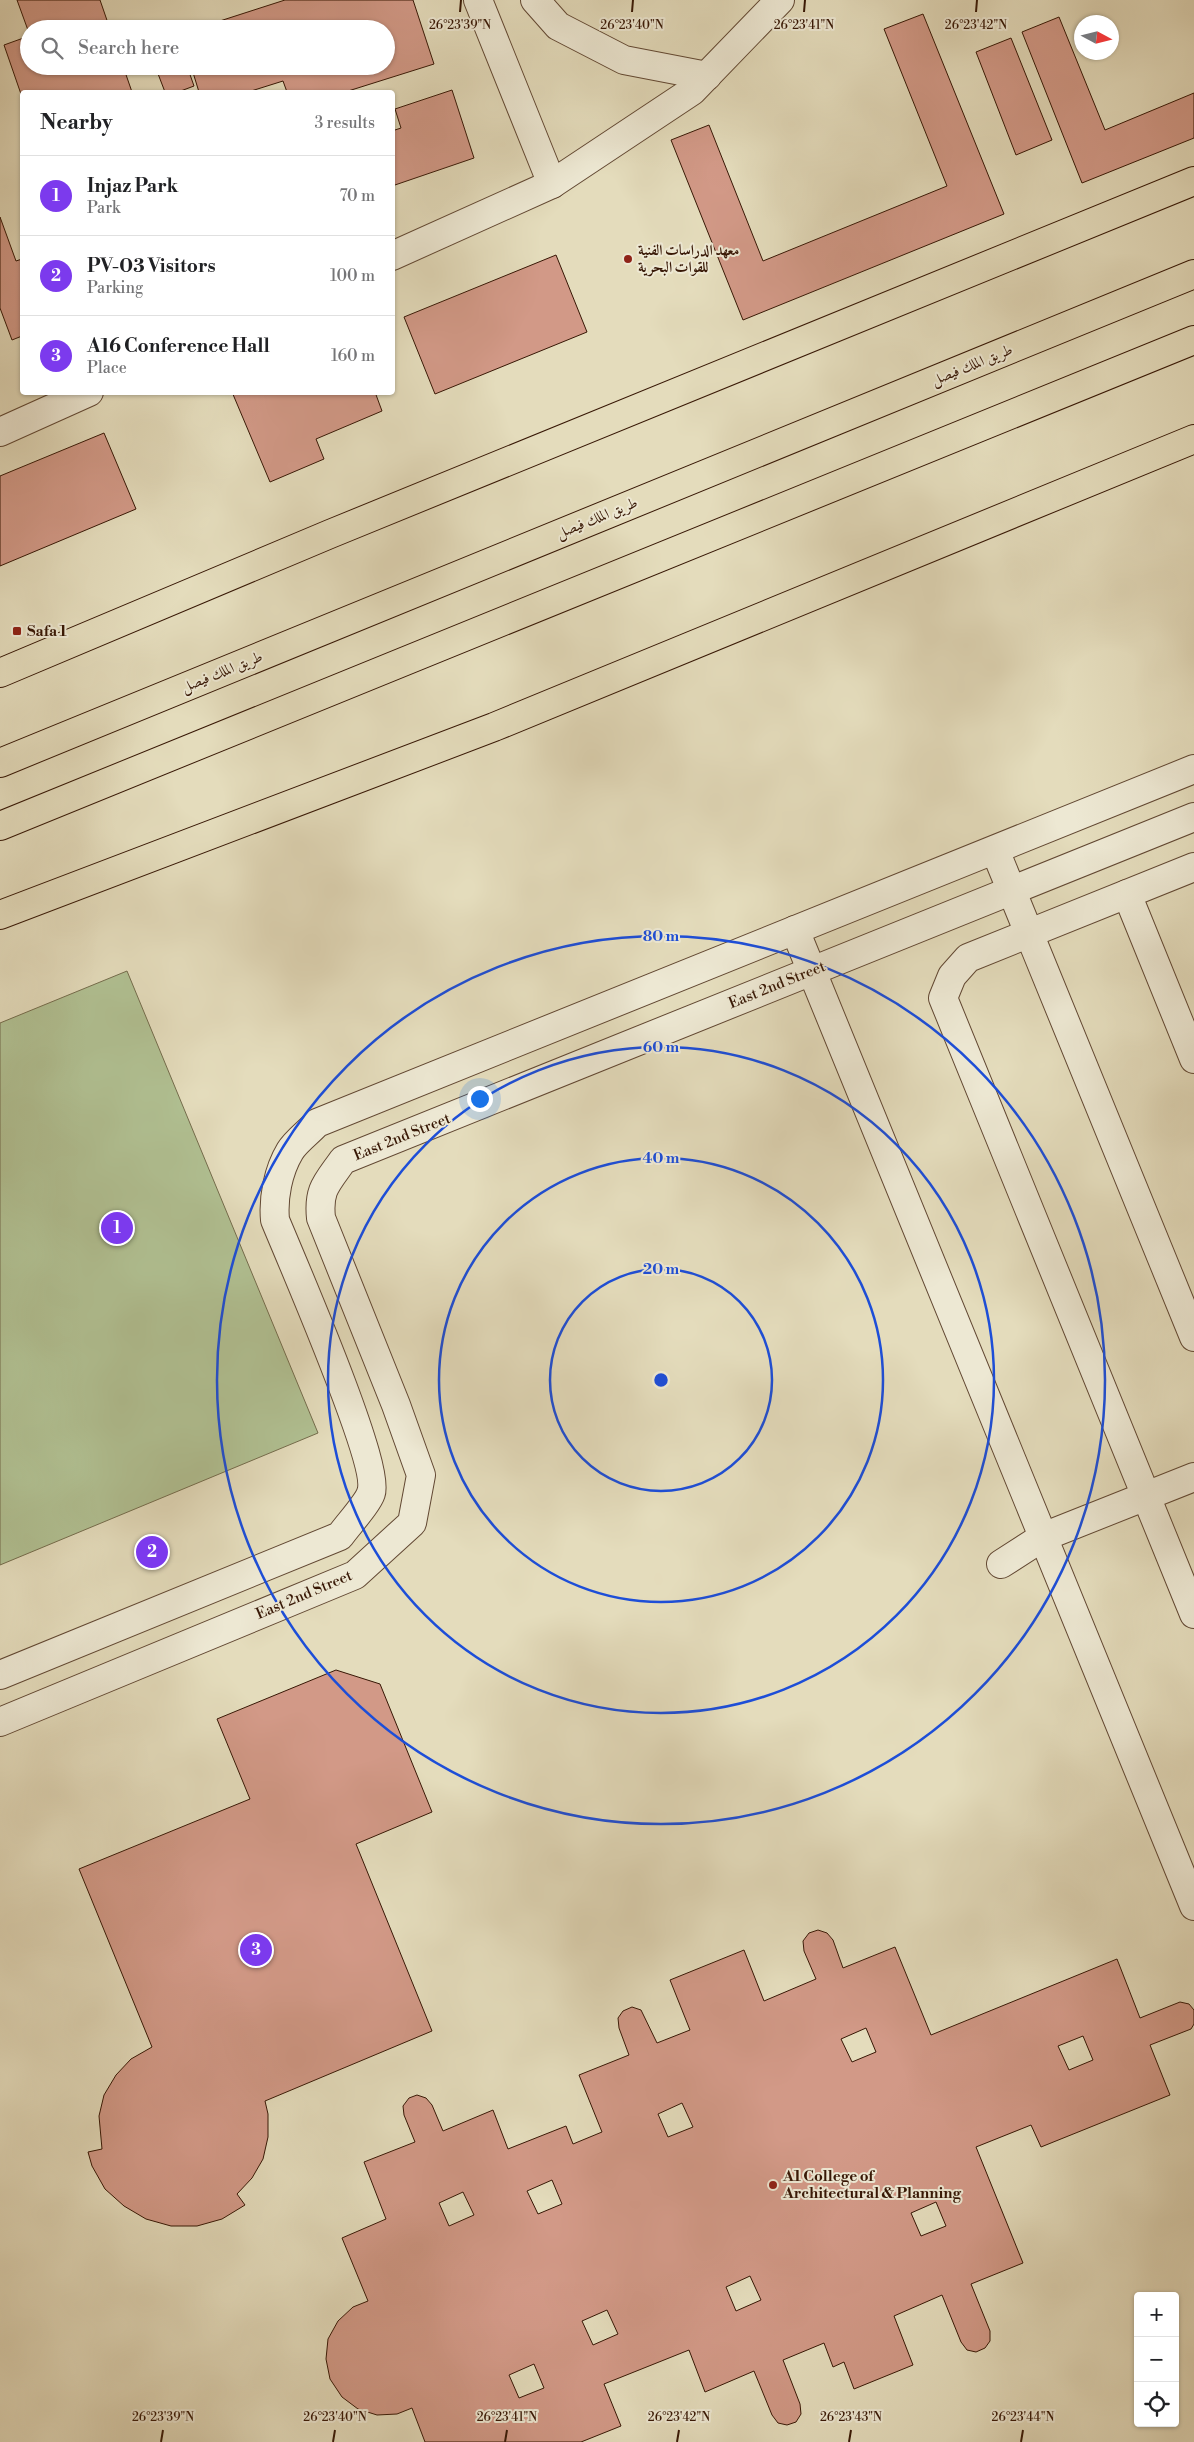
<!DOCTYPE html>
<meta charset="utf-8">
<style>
:root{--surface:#fff;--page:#f6f6f6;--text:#202124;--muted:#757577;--line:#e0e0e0;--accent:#7c3aed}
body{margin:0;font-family:"Libre Bodoni",Amiri,serif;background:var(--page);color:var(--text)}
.controls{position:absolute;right:15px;bottom:15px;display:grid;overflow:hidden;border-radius:5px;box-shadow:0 1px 4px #0004}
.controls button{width:45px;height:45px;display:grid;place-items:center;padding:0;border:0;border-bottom:1px solid var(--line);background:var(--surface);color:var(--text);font:25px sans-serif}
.compass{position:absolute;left:1074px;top:15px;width:45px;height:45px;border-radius:50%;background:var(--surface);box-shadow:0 1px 4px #0004;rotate:97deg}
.you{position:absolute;left:479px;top:1098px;width:18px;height:18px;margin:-12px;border:4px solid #fff;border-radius:50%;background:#1a73e8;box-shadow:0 0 0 8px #1a73e833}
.badge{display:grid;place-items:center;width:32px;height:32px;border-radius:50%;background:var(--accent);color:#fff;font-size:16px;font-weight:700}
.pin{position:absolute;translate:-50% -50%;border:2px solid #fff;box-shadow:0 1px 5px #0006}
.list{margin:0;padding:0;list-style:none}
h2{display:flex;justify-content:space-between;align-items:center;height:65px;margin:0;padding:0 20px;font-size:21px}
h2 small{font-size:16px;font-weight:400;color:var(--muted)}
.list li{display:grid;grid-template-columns:32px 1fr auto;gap:15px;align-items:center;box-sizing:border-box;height:80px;padding:0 20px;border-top:1px solid var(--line)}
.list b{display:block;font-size:19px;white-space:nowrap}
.list p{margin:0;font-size:16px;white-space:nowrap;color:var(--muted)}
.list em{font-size:16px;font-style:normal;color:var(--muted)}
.icon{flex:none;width:28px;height:28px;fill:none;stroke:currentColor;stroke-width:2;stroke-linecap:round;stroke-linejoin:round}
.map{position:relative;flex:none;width:1194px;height:2442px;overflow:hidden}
.search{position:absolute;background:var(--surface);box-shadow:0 1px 4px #0004;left:20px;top:20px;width:375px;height:55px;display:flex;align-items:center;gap:12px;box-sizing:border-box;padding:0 18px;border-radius:28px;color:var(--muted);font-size:19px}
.panel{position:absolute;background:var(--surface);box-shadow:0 1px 4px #0004;left:20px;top:90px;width:375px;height:305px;border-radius:5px}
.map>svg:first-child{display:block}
.green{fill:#b1c193;stroke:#746c4c}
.building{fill:#d29987;stroke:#371705;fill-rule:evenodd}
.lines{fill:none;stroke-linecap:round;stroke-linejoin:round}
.minor-casing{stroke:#624833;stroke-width:30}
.major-casing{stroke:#371705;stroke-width:30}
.highway-casing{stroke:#371705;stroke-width:30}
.minor{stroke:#ede8d3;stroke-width:28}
.major{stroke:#e4dcbc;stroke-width:28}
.highway{stroke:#e4dcbc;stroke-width:28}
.ticks{fill:none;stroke:#371705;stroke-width:2}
.ring{fill:none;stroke:#1d4ed8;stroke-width:2.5}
.poi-dot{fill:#8f2418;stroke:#ede8d3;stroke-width:2}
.labels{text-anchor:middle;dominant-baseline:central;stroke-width:4;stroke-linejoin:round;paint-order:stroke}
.poi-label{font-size:15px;font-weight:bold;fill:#371705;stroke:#ede8d3;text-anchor:start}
.street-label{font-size:15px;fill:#371705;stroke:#ede8d3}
.ticks-label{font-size:12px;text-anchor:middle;fill:#371705;stroke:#ede8d3;stroke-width:4;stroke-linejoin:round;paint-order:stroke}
.centre{fill:#1d4ed8;stroke:#ede8d3;stroke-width:2.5}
.ring-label{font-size:15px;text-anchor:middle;font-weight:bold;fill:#1d4ed8;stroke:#ede8d3;stroke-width:4;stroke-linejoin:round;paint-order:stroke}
</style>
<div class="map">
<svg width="1194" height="2442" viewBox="0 0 1194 2442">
<rect width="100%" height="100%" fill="#e4dcbc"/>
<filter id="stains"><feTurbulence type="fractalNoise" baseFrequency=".004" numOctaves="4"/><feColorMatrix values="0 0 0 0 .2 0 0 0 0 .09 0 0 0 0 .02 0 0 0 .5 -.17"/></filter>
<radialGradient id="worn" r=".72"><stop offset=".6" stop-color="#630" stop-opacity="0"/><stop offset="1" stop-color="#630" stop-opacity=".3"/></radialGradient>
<!-- green -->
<polygon class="green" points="127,971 318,1433 0,1565 0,1023"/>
<!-- building -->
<g class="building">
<polygon points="17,0 100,0 110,29 29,29 29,33"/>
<polygon points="285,0 413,0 434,64 345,92 287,92 283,81 248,92 199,92 191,66 386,66 386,29 195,29"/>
<polygon points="923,14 1004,214 743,320 671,140 709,125 763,261 947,186 884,29"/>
<polygon points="1059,17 1105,130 1194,93 1194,138 1082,183 1022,32"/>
<polygon points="29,36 29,66 123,66 132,92 22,92 22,97 4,45"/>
<polygon points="1011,38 1052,140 1016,155 976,52"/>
<polygon points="155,66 187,66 194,86 178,92 165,92"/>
<polygon points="452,90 474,158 392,186 392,131 401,128 395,109"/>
<polygon points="0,217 16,261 22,259 22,336 12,340 0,308"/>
<polygon points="556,255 587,332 435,394 404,317"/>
<polygon points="232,392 375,392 382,411 316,439 324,459 270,482"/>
<polygon points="104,433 136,509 0,566 0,476"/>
<polygon points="336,1670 380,1684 432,1812 356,1844 432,2031 265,2101 268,2114 268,2137 263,2159 252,2178 237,2194 245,2205 222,2219 197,2226 171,2226 146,2219 124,2206 105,2189 92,2166 88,2152 102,2149 99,2116 104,2095 116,2075 131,2059 152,2047 79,1869 250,1799 217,1719"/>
<path d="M818,1930L827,1933L833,1940L843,1968L895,1947L931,2035L1117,1959L1140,2018L1180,2002L1189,2004L1194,2010V2024L1191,2029L1150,2045L1170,2095L1041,2147L1031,2125L976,2147L1023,2263L971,2284L990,2331V2341L985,2348L976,2352L967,2350L961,2342L942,2295L894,2316L913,2365L854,2389L844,2362L833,2367L824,2343L783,2360L800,2404L801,2414L796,2422L787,2425L778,2423L772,2415L754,2371L705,2392L689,2350L604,2384L621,2426L581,2442H425L412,2408L397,2414L377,2415L358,2409L342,2397L330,2379L326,2359L328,2339L338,2321L353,2307L368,2301L342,2238L386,2219L364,2162L415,2142L404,2115L403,2106L409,2098L417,2095L426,2098L432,2105L443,2131L493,2110L508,2149L566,2126L573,2144L602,2132L579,2075L629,2055L619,2028L618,2018L623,2011L632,2007L641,2010L657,2043L690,2030L670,1980L744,1950L764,2001L816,1979L804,1951L803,1941L809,1933ZM866,2028L876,2052L852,2062L841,2039ZM1083,2036L1093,2060L1069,2070L1058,2046ZM682,2103L693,2127L668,2137L658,2114ZM552,2180L562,2204L538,2214L527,2191ZM463,2192L474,2215L449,2226L439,2203ZM936,2202L946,2226L921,2236L911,2213ZM750,2276L761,2300L736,2311L726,2287ZM607,2310L618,2334L593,2345L582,2321ZM534,2364L544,2388L519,2398L509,2375Z"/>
</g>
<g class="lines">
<!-- minor casing -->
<g class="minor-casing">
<g id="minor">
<polyline points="478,0 552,184"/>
<polyline points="535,0 558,26 624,60 707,76"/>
<polyline points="392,256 552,184 692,91 780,0"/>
<polyline points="0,432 89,392"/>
<polyline points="995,850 1194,1337"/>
<polyline points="1194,867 968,958 952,976 943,998 1194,1614"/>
<polyline points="1127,894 1194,1059"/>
<polyline points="795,930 1194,1906"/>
<polyline points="1001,1564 1043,1537 1194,1477"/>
<path d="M0,1675L340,1536C347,1526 368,1503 371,1493C381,1465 291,1259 275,1220C273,1198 278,1171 290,1151C296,1141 309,1132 317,1123L1194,769"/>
<path d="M0,1722L355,1575L412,1523L421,1475L396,1405L321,1218C318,1189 327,1183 343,1160L1194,817"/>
</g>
</g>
<!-- major casing -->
<g class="major-casing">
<g id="major">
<polyline points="0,673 330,534 1194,181"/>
<polyline points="0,915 494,727 1194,439"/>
</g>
</g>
<!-- highway casing -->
<g class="highway-casing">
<g id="highway">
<polyline points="0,763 1194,274"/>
<polyline points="0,826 1194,340"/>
</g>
</g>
<!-- minor -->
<use href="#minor" class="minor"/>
<!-- major -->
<use href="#major" class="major"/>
<!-- highway -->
<use href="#highway" class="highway"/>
</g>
<!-- ticks -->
<path class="ticks" d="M460,12L461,0M632,12L633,0M804,12L805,0M976,12L977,0M161,2442L163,2430M333,2442L335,2430M505,2442L507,2430M677,2442L679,2430M849,2442L851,2430M1021,2442L1023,2430"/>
<!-- distance rings -->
<g class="ring">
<circle cx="661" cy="1380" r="111"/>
<circle cx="661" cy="1380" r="222"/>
<circle cx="661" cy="1380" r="333"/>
<circle cx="661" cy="1380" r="444"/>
</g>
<!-- markers -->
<g class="poi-dot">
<circle cx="628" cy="259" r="5"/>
<rect x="12" y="626" width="10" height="10" rx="2.5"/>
<circle cx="773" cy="2185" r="5"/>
</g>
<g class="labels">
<!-- poi labels -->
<g class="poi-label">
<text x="638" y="250">معهد الدراسات الفنية<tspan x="638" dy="17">للقوات البحرية</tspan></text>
<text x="27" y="631">Safa 1</text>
<text x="783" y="2176">A1 College of<tspan x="783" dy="17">Architectural &amp; Planning</tspan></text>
</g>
<!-- street labels -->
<g class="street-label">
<text transform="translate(972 365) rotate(-22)">طريق الملك فيصل</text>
<text transform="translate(597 518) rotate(-22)">طريق الملك فيصل</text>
<text transform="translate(222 672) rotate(-22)">طريق الملك فيصل</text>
<text transform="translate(777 985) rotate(-22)">East 2nd Street</text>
<text transform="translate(402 1137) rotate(-22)">East 2nd Street</text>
<text transform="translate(304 1595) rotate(-23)">East 2nd Street</text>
</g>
</g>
<g class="ticks-label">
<text x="460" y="29">26°23'39"N</text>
<text x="632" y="29">26°23'40"N</text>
<text x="804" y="29">26°23'41"N</text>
<text x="976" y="29">26°23'42"N</text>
<text x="163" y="2421">26°23'39"N</text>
<text x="335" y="2421">26°23'40"N</text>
<text x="507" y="2421">26°23'41"N</text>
<text x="679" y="2421">26°23'42"N</text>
<text x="851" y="2421">26°23'43"N</text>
<text x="1023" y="2421">26°23'44"N</text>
</g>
<circle cx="661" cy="1380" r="8" class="centre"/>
<g class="ring-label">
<text x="661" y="941">80 m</text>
<text x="661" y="1052">60 m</text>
<text x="661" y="1163">40 m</text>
<text x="661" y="1274">20 m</text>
</g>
<rect width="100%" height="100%" filter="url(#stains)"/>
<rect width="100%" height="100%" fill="url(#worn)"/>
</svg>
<div class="controls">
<button>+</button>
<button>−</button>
<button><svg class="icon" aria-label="locate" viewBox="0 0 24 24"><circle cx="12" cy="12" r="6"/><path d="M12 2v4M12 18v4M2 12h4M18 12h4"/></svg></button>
</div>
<svg class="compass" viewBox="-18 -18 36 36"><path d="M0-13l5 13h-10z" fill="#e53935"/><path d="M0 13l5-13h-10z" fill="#757577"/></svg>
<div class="you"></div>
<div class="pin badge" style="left:117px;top:1228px">1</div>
<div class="pin badge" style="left:152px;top:1552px">2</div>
<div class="pin badge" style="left:256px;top:1950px">3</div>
<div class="search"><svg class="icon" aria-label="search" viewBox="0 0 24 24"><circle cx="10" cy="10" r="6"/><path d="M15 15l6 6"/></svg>Search here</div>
<section class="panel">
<h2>Nearby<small>3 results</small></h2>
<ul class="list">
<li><span class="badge">1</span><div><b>Injaz Park</b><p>Park</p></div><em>70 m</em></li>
<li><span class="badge">2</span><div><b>PV-03 Visitors</b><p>Parking</p></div><em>100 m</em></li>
<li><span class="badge">3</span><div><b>A16 Conference Hall</b><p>Place</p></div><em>160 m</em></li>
</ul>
</section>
</div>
